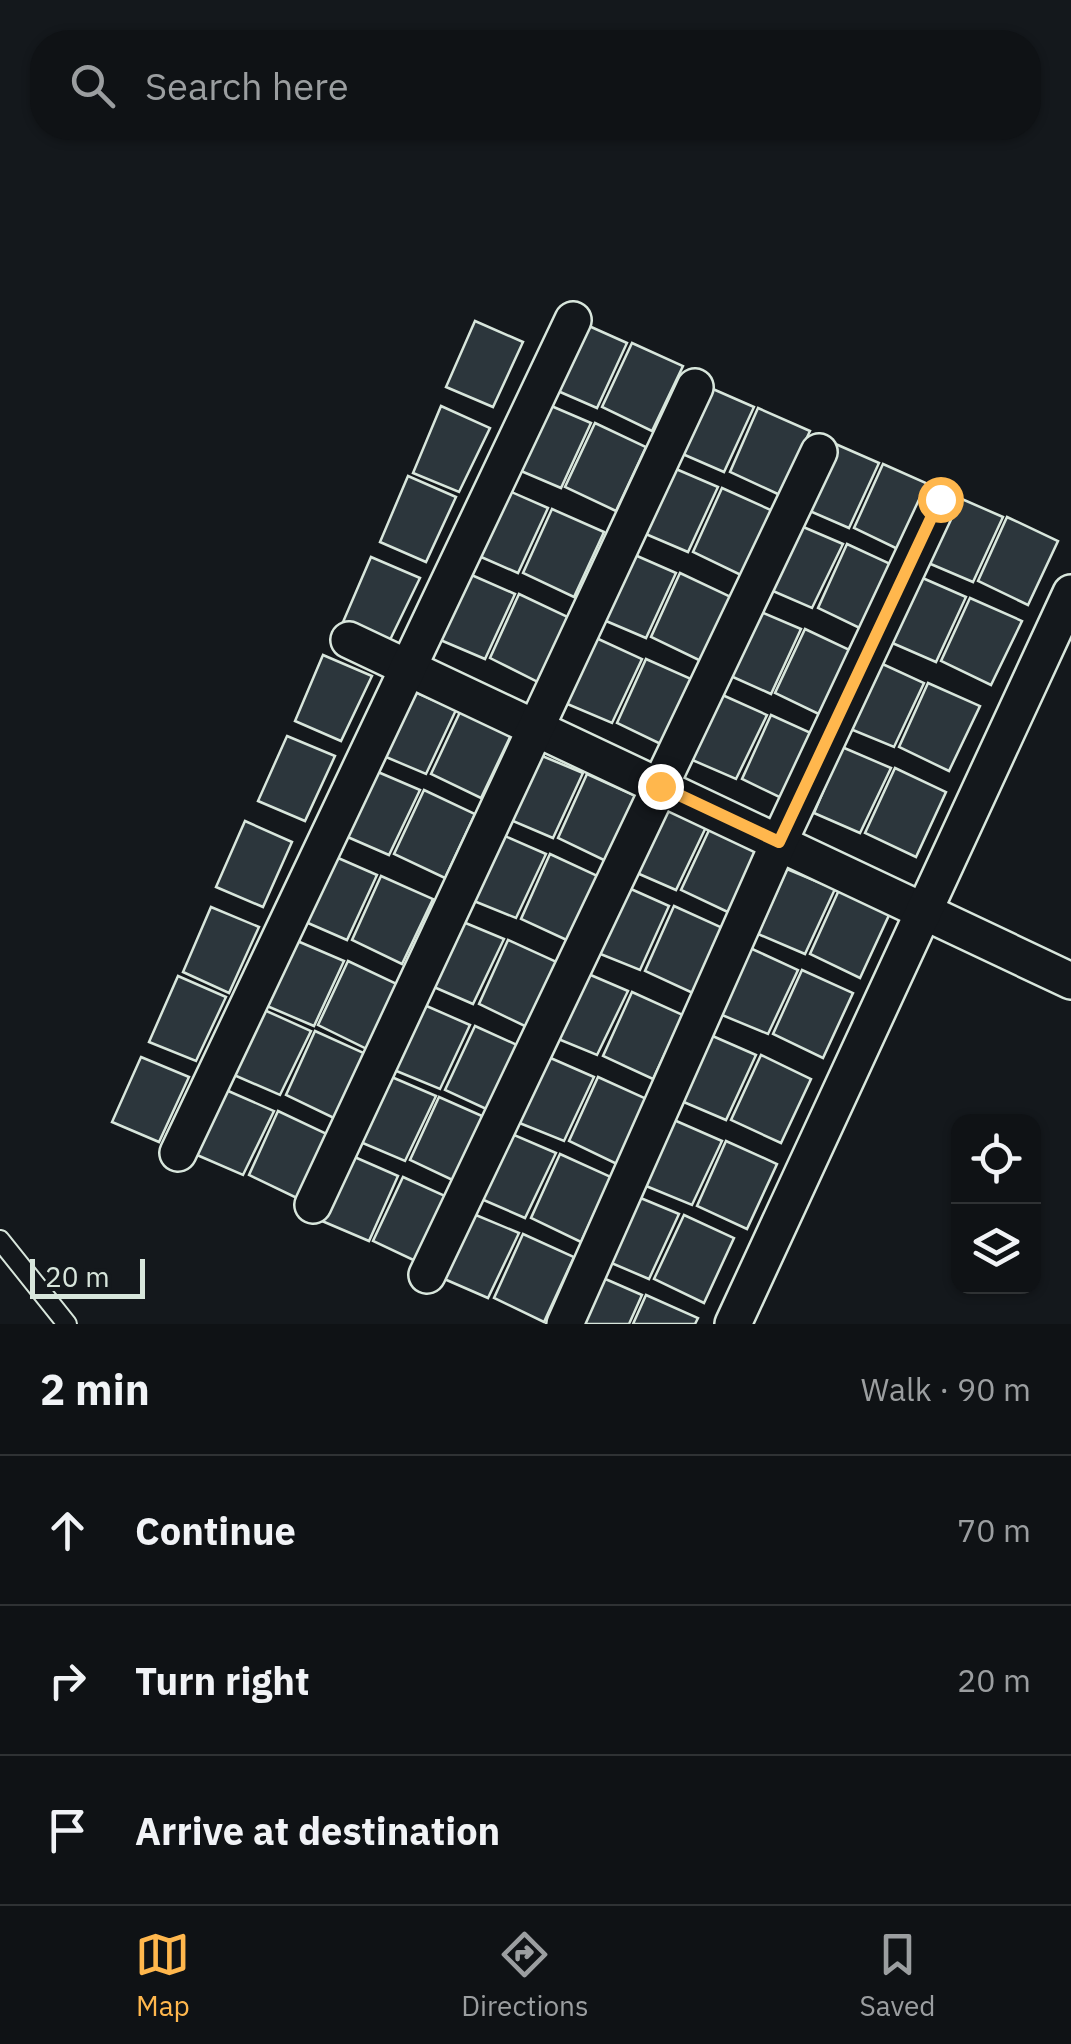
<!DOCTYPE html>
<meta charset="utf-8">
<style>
:root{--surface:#0f1215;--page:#1d2022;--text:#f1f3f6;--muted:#9b9ea0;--line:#2f3234;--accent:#ffb74d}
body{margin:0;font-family:"IBM Plex Sans",sans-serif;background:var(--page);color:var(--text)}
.controls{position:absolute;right:30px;bottom:30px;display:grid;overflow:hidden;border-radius:20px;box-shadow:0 2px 8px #0004}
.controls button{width:90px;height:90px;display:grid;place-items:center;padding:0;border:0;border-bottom:2px solid var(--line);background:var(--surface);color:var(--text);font:50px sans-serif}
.scale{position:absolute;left:30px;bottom:25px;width:115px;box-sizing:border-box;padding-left:10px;border:5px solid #d8e6dc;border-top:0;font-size:28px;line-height:35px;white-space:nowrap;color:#d8e6dc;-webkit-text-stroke:8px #14181c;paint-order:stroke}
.stop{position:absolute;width:30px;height:30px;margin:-22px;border:8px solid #ffb74d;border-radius:50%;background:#fff}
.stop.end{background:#ffb74d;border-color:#fff;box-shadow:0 2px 10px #0008}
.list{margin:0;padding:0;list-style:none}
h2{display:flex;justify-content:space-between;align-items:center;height:130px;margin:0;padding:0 40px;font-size:42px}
h2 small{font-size:32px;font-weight:400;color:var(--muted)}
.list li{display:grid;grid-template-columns:65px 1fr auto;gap:30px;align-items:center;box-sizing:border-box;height:150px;padding:0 40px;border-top:2px solid var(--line)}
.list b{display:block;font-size:38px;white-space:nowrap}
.list em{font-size:32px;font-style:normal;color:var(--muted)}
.icon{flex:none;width:55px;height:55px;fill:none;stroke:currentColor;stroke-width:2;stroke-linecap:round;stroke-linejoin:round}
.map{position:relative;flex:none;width:1071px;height:1324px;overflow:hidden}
.search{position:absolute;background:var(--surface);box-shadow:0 2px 8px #0004;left:30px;right:30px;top:30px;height:110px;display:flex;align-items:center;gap:25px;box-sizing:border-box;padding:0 35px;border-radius:40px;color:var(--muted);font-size:38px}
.sheet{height:580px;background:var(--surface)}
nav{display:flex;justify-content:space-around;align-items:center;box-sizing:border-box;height:140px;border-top:2px solid var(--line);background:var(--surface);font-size:28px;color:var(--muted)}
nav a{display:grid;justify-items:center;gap:5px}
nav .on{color:var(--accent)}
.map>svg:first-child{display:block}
.building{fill:#2c363c;stroke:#d8e6dc;stroke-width:2.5}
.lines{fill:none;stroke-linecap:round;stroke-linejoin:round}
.service-casing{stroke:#d8e6dc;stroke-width:22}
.minor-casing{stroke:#d8e6dc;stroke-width:40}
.service{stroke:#14181c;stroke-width:18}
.minor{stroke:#14181c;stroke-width:35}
.route{stroke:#ffb74d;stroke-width:12}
</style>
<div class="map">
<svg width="1071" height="1324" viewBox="0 0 1071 1324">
<rect width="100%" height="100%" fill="#14181c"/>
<!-- building -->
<g class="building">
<polygon points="475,321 523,342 493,407 446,387"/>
<polygon points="580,322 627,343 597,408 551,388"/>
<polygon points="632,343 683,366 652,431 602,407"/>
<polygon points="706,386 754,407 724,472 678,452"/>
<polygon points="542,402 591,423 561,488 514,468"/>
<polygon points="441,406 490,428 459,492 413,473"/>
<polygon points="758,408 810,431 780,495 730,472"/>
<polygon points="595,423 646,447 616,511 565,487"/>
<polygon points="831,442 879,463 849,528 803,508"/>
<polygon points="883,464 935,487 904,552 854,528"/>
<polygon points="669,466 718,487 688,552 641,532"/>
<polygon points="408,476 456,497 426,562 380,542"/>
<polygon points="500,487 548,508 518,573 472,553"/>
<polygon points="722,488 773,511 743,576 693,552"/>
<polygon points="955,496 1003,517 973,582 926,562"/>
<polygon points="552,509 604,532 574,597 523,573"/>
<polygon points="1007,517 1058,541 1028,605 978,581"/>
<polygon points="794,523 843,544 812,608 766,588"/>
<polygon points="847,544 897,567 868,632 818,608"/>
<polygon points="628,552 676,573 646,638 599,618"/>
<polygon points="371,557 420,578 389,642 343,622"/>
<polygon points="467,573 515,594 485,659 438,639"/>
<polygon points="680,573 731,597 701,661 651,637"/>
<polygon points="918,576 966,597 936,662 890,642"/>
<polygon points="519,594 570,618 540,683 490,658"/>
<polygon points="970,598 1022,621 991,685 941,661"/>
<polygon points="752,608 801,629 771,694 724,673"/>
<polygon points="805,629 856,653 825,717 775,693"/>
<polygon points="594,637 642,659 612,723 565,703"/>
<polygon points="323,655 372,676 341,741 295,721"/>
<polygon points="646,659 698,682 667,747 617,723"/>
<polygon points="876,661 924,683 894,747 848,728"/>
<polygon points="928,683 980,706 949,771 899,747"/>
<polygon points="408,689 456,710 426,774 379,754"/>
<polygon points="718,693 767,715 736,779 690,759"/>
<polygon points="461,710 512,733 481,798 431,774"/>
<polygon points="771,715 822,738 792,803 742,779"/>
<polygon points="287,736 335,756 305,821 258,801"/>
<polygon points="842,747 891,768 860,833 814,813"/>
<polygon points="535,753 583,773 553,838 506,818"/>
<polygon points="895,768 946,792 916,857 865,833"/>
<polygon points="371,769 420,790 389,855 343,835"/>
<polygon points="587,774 638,797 608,862 558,838"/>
<polygon points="424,790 475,814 445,878 394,854"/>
<polygon points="658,805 707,825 676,890 630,870"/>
<polygon points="245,821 292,842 263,907 216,887"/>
<polygon points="711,826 762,849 732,914 681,890"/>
<polygon points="498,833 546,854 516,918 469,899"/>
<polygon points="329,854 377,875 347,940 301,920"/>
<polygon points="550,854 602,878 571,942 521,919"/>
<polygon points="787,869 835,889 805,954 758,934"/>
<polygon points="381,876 433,899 402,964 352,940"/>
<polygon points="622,885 669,906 640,970 593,951"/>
<polygon points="839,890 890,913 860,978 810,954"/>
<polygon points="674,906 725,929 695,994 645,971"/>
<polygon points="211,907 259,927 229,993 183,972"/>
<polygon points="456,919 504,939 473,1004 427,984"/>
<polygon points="295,940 344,961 314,1026 267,1006"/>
<polygon points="508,940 559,963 529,1028 479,1004"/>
<polygon points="750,948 798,970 768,1034 722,1015"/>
<polygon points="348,961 399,985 369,1050 318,1025"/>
<polygon points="579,970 628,991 597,1055 551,1036"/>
<polygon points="802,970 853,993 823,1058 773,1034"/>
<polygon points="178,976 226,997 196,1061 149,1042"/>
<polygon points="632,992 683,1015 653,1079 603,1056"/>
<polygon points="422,1004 470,1025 440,1089 394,1070"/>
<polygon points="262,1009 311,1031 280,1095 234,1075"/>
<polygon points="475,1026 526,1049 495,1113 445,1090"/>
<polygon points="315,1031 366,1054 336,1119 286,1095"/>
<polygon points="708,1034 756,1055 726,1120 679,1100"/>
<polygon points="761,1055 811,1079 781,1143 731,1120"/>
<polygon points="546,1056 594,1077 564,1141 517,1122"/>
<polygon points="141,1057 189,1077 159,1142 112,1122"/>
<polygon points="387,1075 436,1096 405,1161 358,1141"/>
<polygon points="598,1077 649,1100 619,1165 569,1141"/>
<polygon points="226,1090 274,1111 243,1175 197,1155"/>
<polygon points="439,1097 491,1120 461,1184 410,1160"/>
<polygon points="278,1111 329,1135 299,1199 249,1175"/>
<polygon points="674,1120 722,1141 692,1205 646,1186"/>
<polygon points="507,1132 556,1153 525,1218 479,1198"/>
<polygon points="726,1141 777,1164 747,1229 697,1206"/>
<polygon points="560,1154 611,1177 581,1242 531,1218"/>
<polygon points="350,1155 398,1176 369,1241 322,1221"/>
<polygon points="403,1177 454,1200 424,1265 373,1241"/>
<polygon points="631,1194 679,1214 649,1279 602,1259"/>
<polygon points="471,1213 519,1233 488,1298 442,1278"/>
<polygon points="684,1215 734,1238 704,1303 654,1279"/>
<polygon points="523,1234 574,1257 544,1322 494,1298"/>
<polygon points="594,1274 642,1295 629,1324 573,1324"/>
<polygon points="646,1295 698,1318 695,1324 633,1324"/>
</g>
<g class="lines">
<!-- service casing -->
<g class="service-casing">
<polyline id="service" points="0,1240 67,1324"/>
</g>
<!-- minor casing -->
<g class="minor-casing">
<g id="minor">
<polyline points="349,640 1071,981"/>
<polyline points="178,1153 573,320"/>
<polyline points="313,1205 695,387"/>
<polyline points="427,1275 819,452"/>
<polyline points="565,1324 779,842 940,499"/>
<polyline points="733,1324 1071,593"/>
</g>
</g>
<!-- service -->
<use href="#service" class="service"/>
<!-- minor -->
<use href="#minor" class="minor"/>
</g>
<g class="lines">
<!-- route -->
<polyline class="route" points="660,786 779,842 940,499"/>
</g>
</svg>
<div class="controls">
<button><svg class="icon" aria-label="locate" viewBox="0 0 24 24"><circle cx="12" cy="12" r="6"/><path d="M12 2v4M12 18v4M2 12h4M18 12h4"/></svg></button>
<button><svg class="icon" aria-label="layers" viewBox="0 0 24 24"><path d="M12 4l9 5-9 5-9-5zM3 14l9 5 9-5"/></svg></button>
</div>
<div class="scale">20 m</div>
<div class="stop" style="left:940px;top:499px"></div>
<div class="stop end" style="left:660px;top:786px"></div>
<div class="search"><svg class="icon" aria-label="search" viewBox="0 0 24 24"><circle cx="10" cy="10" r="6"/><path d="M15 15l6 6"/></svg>Search here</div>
</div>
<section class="sheet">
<h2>2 min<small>Walk · 90 m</small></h2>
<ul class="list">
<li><svg class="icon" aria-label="ahead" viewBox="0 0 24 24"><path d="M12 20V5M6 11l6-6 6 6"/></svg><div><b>Continue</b></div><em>70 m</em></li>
<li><svg class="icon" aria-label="right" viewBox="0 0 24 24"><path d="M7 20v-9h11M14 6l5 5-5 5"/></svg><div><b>Turn right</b></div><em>20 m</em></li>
<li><svg class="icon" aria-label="arrive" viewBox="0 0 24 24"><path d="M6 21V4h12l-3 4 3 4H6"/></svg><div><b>Arrive at destination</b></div></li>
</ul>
</section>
<nav>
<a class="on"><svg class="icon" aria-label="map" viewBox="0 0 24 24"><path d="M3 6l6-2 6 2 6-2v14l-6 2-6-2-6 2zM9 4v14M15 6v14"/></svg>Map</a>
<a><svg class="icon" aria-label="directions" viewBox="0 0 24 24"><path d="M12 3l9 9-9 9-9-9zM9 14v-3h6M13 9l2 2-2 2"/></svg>Directions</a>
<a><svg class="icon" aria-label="saved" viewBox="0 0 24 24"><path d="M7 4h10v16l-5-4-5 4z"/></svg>Saved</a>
</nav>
